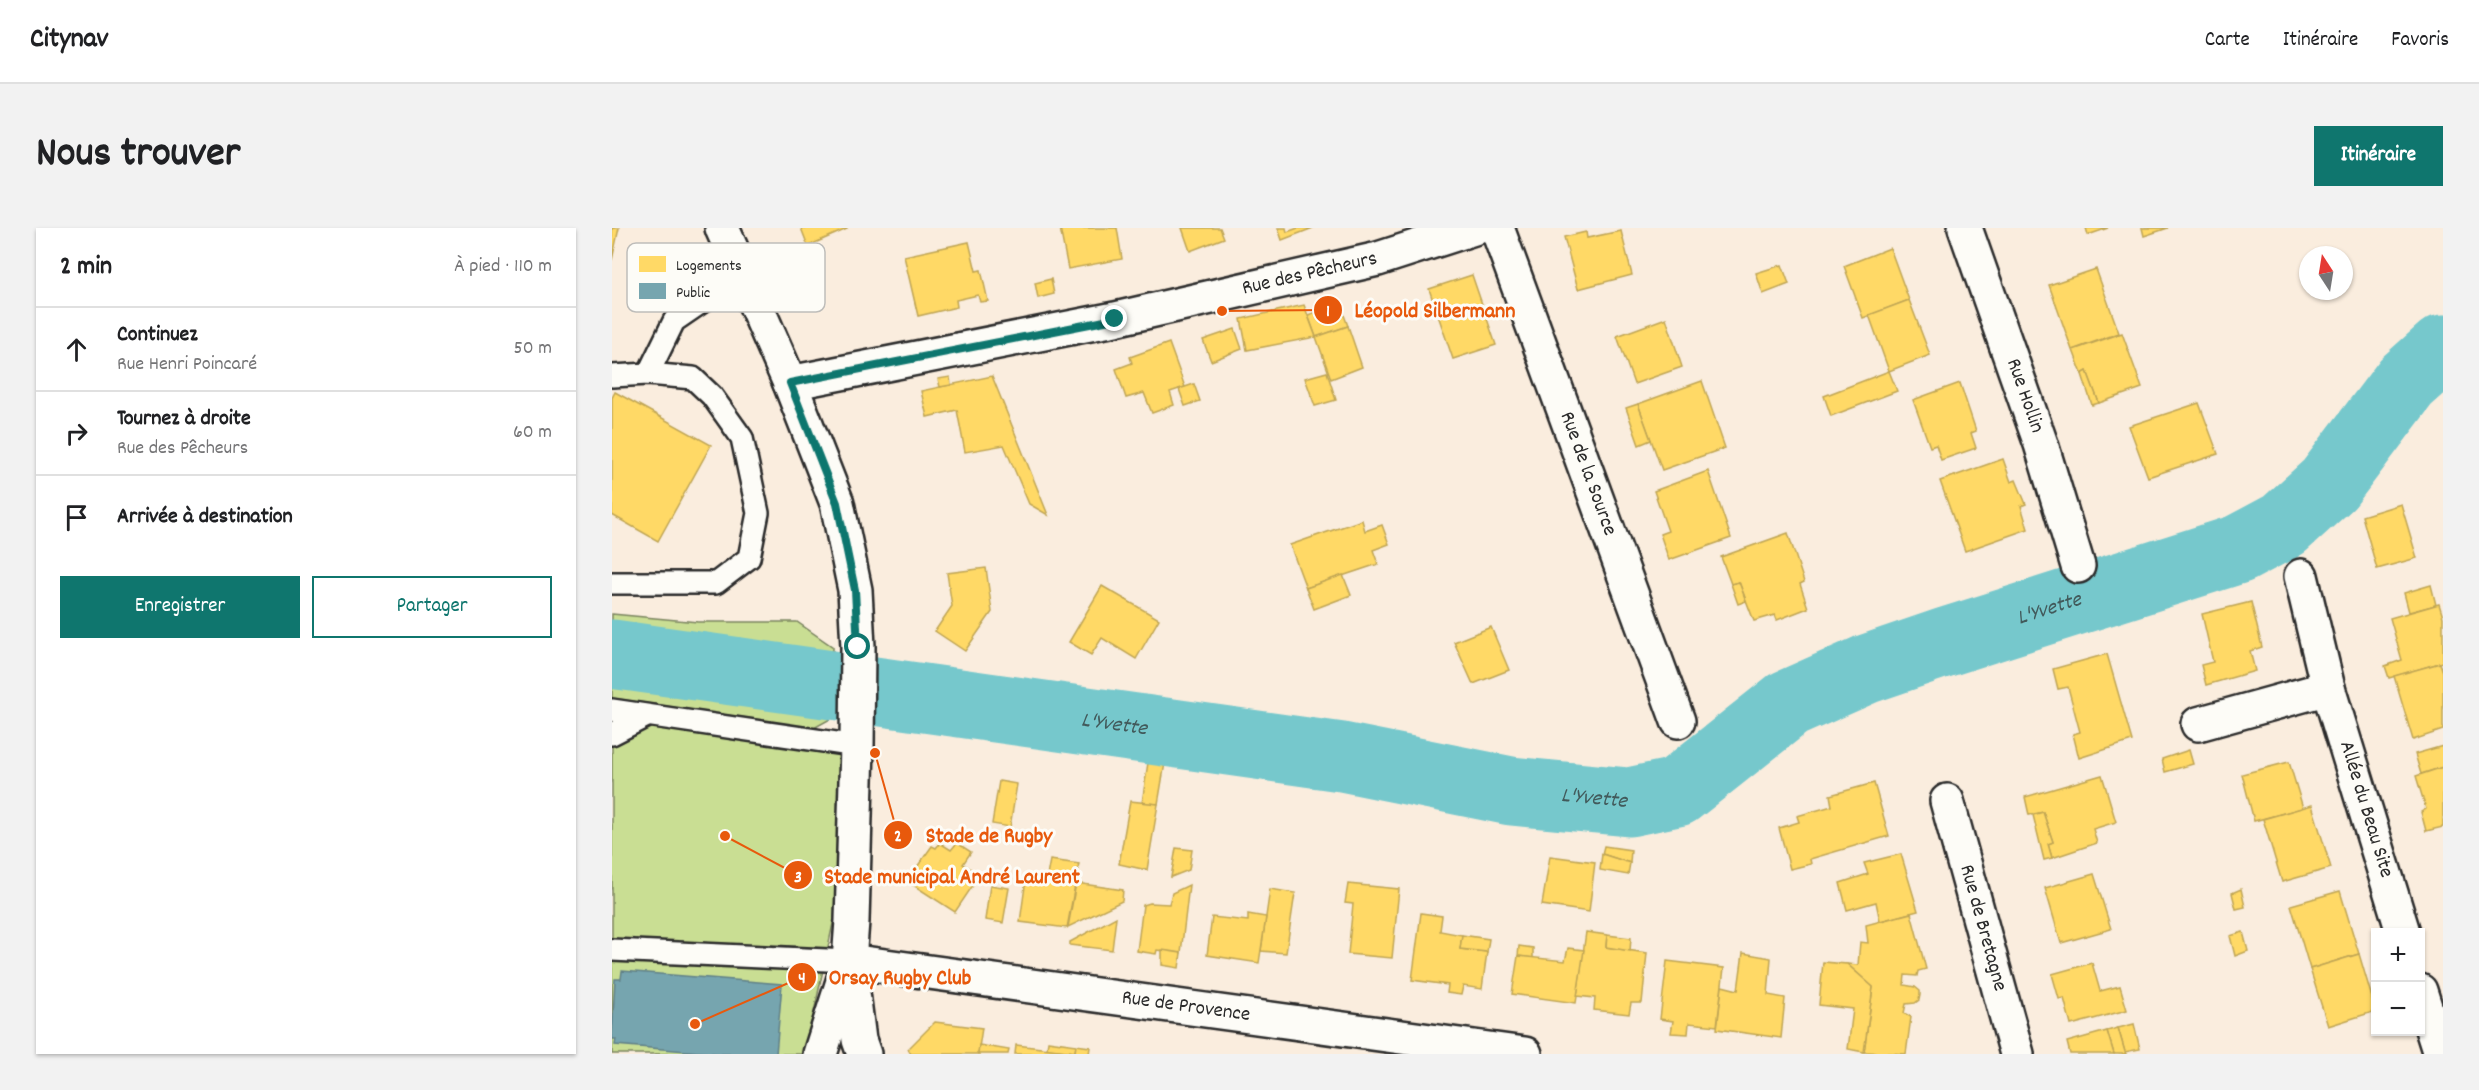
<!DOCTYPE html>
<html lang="fr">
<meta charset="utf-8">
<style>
:root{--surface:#fff;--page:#f2f2f2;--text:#202124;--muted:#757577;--line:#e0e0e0;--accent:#0f766e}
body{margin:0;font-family:Dekko,sans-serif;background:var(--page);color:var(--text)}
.controls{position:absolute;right:18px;bottom:18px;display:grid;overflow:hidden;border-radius:0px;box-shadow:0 2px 4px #0004}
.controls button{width:54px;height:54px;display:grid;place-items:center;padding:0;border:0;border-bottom:2px solid var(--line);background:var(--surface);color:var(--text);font:30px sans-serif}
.compass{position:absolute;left:1687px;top:18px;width:54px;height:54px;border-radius:50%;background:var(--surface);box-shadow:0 2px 4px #0004;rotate:348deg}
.stop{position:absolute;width:18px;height:18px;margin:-14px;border:4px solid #0f766e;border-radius:50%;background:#fff}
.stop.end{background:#0f766e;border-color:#fff;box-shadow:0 2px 6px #0008}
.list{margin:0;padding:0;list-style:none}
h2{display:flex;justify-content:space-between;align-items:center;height:78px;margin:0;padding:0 24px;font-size:26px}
h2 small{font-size:20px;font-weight:400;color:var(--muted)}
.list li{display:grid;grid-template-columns:39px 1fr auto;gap:18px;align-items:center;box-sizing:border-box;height:84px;padding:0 24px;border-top:2px solid var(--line)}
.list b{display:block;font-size:22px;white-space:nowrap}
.list p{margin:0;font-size:20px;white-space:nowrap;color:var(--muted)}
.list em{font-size:20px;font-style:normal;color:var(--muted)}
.actions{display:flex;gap:12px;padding:18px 24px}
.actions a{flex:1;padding:14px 0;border:2px solid var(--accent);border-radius:0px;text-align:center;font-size:21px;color:var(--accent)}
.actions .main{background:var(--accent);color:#fff}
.icon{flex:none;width:33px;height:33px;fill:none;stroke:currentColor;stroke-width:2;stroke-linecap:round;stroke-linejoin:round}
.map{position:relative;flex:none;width:1831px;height:826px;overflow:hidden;border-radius:0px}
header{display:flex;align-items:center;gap:36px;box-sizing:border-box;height:84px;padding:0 30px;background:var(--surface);border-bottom:2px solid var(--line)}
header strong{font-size:28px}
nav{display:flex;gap:33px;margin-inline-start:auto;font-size:21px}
.intro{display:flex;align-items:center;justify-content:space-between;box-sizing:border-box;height:144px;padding:0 36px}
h1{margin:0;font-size:42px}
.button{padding:15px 27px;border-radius:0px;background:var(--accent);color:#fff;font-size:21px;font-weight:700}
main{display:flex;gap:36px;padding:0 36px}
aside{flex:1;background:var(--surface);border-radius:0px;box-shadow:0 2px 4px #0004}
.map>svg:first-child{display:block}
.green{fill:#c9de93;stroke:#7a845f;stroke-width:1.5}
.homes{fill:#ffd966;stroke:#bfa554;stroke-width:1.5}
.public{fill:#76a5af;stroke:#608087;stroke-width:1.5}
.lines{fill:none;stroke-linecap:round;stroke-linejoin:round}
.river{stroke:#76c8cc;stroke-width:69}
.service-casing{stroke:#2b2b2b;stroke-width:26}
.minor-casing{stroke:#2b2b2b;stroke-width:38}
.service{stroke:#fdfcf7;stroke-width:21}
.minor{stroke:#fdfcf7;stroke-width:33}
.route{stroke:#0f766e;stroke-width:8}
.labels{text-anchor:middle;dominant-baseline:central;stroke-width:6;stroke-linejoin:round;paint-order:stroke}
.street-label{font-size:21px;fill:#2b2b2b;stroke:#fdfcf7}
.water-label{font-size:22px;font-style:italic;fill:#425a5b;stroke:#fdfcf7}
.key{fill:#fdfcf7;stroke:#bebdba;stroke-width:1.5}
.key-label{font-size:16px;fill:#2b2b2b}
.leader{fill:none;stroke:#e8590c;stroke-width:2}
.callout-dot{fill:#e8590c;stroke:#fdfcf7;stroke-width:2}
.mark-label{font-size:18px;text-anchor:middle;font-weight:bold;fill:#fff}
.callout-label{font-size:22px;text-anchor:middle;font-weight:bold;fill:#e8590c;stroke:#fdfcf7;stroke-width:6;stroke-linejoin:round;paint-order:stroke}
</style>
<header>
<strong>Citynav</strong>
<nav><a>Carte</a><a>Itinéraire</a><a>Favoris</a></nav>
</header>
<div class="intro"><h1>Nous trouver</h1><a class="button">Itinéraire</a></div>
<main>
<aside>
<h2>2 min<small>À pied · 110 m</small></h2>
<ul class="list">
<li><svg class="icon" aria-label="ahead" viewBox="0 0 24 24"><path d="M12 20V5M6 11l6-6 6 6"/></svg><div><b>Continuez</b><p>Rue Henri Poincaré</p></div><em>50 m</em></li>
<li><svg class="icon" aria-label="right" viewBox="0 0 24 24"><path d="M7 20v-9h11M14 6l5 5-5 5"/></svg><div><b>Tournez à droite</b><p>Rue des Pêcheurs</p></div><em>60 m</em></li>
<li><svg class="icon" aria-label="arrive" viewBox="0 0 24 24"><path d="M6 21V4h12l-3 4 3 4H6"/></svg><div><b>Arrivée à destination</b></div></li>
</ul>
<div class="actions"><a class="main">Enregistrer</a><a>Partager</a></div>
</aside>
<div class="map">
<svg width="1831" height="826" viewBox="0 0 1831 826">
<rect width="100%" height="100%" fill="#faedde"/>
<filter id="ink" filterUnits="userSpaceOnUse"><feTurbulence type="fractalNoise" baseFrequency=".0167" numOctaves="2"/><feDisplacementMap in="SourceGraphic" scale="12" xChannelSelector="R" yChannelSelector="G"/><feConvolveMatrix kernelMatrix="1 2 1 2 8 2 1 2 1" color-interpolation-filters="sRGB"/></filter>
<g filter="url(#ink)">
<!-- green -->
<g class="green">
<polygon points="0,386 86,394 185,394 221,419 220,490 202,500 0,470"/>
<polygon points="0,490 229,525 222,691 193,826 0,826"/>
</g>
<!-- homes -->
<g class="homes">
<polygon points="0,0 7,0 0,32"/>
<polygon points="189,0 234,0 235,1 196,18"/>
<polygon points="448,0 505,0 510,31 456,41"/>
<polygon points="570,0 608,0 612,10 578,23"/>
<polygon points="666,0 674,0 675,4 686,0 701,0 670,12"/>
<polygon points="1474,0 1496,0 1476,7"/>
<polygon points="1530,0 1556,0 1532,8"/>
<polygon points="1009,3 1020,47 966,61 952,9 974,4 975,10"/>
<polygon points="357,14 364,43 369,42 376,73 368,74 366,67 344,72 345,79 306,88 292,28"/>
<polygon points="1278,20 1297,72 1251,90 1232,38"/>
<polygon points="1170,37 1177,56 1151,66 1144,45"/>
<polygon points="1484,41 1507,105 1460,122 1437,57"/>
<polygon points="860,47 884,117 841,131 817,61"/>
<polygon points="439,51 442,66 426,70 423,55"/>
<polygon points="1297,72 1318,127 1277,143 1257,87"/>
<polygon points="728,76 736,98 704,109 696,87"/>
<polygon points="692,77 704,109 635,122 629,91"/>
<polygon points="1054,90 1070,139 1022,156 1005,108"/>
<polygon points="736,98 750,139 719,151 704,109"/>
<polygon points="623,101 630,121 599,133 591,112"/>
<polygon points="1510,105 1530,160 1487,175 1475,143 1470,146 1461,122"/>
<polygon points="557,115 573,159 558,164 562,177 540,185 532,165 514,170 504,141 520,135 518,129"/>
<polygon points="1277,143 1285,163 1219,188 1212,168"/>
<polygon points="1475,143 1487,175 1480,177 1470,146"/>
<polygon points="715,144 724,172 703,178 693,150"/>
<polygon points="380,148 436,287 417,276 392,217 353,224 345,182 315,189 309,163"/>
<polygon points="338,149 339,157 328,159 326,151"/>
<polygon points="1090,153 1113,220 1050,242 1026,176"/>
<polygon points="1348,155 1364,203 1359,205 1364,220 1329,232 1324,217 1318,219 1301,172"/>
<polygon points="582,156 588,173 573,178 567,161"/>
<polygon points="3,164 99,217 46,313 0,287 0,170"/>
<polygon points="1587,175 1606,226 1536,249 1517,198"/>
<polygon points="1026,176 1039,212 1027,217 1014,180"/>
<polygon points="1391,231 1399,254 1404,252 1414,276 1409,278 1416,301 1353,323 1328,253"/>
<polygon points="1096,243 1119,310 1057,332 1048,306 1056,303 1042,263"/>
<polygon points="1789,276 1805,330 1765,341 1750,288"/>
<polygon points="750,292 753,303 770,297 777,316 761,322 766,336 694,360 678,317"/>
<polygon points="1176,305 1192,354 1188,356 1196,380 1165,392 1163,387 1142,393 1127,354 1119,356 1109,329"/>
<polygon points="374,340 380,384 353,423 323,403 340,378 335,345"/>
<polygon points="731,347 739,367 702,381 694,360"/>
<polygon points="1127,354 1134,373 1126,376 1119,356"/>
<polygon points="1819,357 1824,377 1797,384 1792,365"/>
<polygon points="490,358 547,391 524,431 490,410 479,427 457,414"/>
<polygon points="1639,374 1650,419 1638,423 1643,443 1594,457 1589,437 1601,434 1590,386"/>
<polygon points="1827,376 1831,389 1831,434 1777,450 1773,438 1790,432 1778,390"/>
<polygon points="879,399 897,442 861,456 842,414"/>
<polygon points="1495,426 1520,513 1467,530 1461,506 1468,504 1456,459 1446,461 1441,441"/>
<polygon points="1828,435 1831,444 1831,502 1801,512 1782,448"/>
<polygon points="1831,518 1831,539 1809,546 1803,526"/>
<polygon points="538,521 555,523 546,576 530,575"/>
<polygon points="1577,522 1581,536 1553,544 1550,531"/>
<polygon points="1677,534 1691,580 1642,593 1630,546"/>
<polygon points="1831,539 1831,599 1814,603 1809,584 1814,581 1804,548"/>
<polygon points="1490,547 1504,594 1481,601 1485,615 1440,630 1436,616 1441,614 1431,584 1417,587 1413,569"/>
<polygon points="387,553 405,556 398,599 380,596"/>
<polygon points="1262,555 1277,608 1198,631 1199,636 1178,641 1167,600 1187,594 1185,588 1220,578 1218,567"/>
<polygon points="518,573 546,576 535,642 507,636"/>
<polygon points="1700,577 1719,640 1670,654 1651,591"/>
<polygon points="1431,584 1441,614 1436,616 1440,630 1432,632 1421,587"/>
<polygon points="328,615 339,622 345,615 359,624 351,636 368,647 343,684 295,653 320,618 324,620"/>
<polygon points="992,618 1019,622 1018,635 990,626"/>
<polygon points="564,620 580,622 577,642 559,649"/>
<polygon points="990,626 1018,635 1016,647 988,642"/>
<polygon points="1289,626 1306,683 1268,693 1264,674 1235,682 1228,655 1256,646 1252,635"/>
<polygon points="938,628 983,634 977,684 930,677"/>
<polygon points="438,632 467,636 455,700 408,694 414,651 434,653"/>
<polygon points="1482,646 1499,701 1449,715 1433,660"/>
<polygon points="464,655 511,662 510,673 456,699"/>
<polygon points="736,656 787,661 780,730 736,726 741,676 733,675"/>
<polygon points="378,657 397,660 391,695 373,692"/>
<polygon points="577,657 569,725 545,722 544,726 525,723 531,677 538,675 557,676 560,665"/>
<polygon points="658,661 683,665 674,725 649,723"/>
<polygon points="1629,661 1633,679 1624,681 1620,665"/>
<polygon points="1728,663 1747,726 1698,741 1679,677"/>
<polygon points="809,685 830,688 828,703 850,707 848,721 875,724 870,761 851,758 849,767 835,765 836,757 800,752"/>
<polygon points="1299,685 1314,741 1306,743 1305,748 1293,747 1292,757 1303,759 1308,763 1308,767 1307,772 1303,775 1294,776 1292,785 1299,789 1294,826 1252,824 1261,759 1235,736 1246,737 1248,714 1256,715 1254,697"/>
<polygon points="636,686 654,689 647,735 595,727 600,689 636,693"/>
<polygon points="504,689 500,722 458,717 458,714"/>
<polygon points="974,704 995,707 994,719 1035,725 1030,775 1019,775 1017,786 982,782 983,770 965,768"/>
<polygon points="1631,704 1636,723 1623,728 1618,708"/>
<polygon points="850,707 877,711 875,724 848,721"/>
<polygon points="995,707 1019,710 1018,723 994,719"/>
<polygon points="907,718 921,720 921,730 906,728"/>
<polygon points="956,720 972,722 964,775 900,766 906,728 953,733"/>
<polygon points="550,722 569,725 567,740 550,737"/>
<polygon points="1131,725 1159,730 1156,767 1173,770 1169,810 1105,801 1110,758 1126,762"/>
<polygon points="1747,726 1764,783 1716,798 1698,741"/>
<polygon points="1055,733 1112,740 1105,798 1077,795 1076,806 1059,805 1061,793 1048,791"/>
<polygon points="1211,734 1235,736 1261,759 1252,824 1236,821 1241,781 1207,777"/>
<polygon points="1480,735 1488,763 1508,758 1515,782 1459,797 1452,770 1447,771 1440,746"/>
<polygon points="323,794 370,800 366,826 299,826 296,821"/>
<polygon points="1522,796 1528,821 1513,824 1506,800"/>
<polygon points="1506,800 1513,824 1514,826 1502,826 1495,803"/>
<polygon points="1495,803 1502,826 1458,826 1455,814"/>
<polygon points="436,813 464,817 463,824 435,821"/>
<polygon points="367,817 397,822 396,826 366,826"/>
<polygon points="404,817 463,824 464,817 478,819 477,826 403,826"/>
</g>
<!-- public -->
<polygon class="public" points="10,743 170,756 164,826 111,826 3,817 4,811 0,811 3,751 9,751"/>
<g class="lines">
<!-- river -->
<path class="river" id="s1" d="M0,426L730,529L899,563L1017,574L1065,564L1176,476L1255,441L1334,414L1627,321L1672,297L1717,256L1794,154L1831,121"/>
<!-- service casing -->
<g class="service-casing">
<g id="service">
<polyline points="36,146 62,93 100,67 136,58"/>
<polyline points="0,148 36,146 81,150 100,168 130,210 146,285 137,330 104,355 0,355"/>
<polyline points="0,482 245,518"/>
<polyline points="0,506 33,489"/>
<polyline points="0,722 237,733"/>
</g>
</g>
<!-- minor casing -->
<g class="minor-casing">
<g id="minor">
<polyline points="110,0 178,155 225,275 243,362 246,419 245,518 240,693 237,733 247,812 252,826"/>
<path id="s2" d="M885,0L1066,493"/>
<path id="s3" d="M1353,0L1429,216L1466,338"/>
<path id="s4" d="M178,155L503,91L766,31L862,0"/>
<polyline points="1689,348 1716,460"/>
<path id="s5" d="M1586,496L1716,460L1791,704"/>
<path id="s6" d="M1335,573L1405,826"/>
<path id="s7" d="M237,733L913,826"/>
<polyline points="1808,763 1828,826"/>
<polyline points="208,826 234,744"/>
</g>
</g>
<!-- service -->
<use href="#service" class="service"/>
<!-- minor -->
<use href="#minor" class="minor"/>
</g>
</g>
<g class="lines" filter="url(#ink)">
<!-- route -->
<polyline class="route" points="246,419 243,362 225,275 178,155 503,91"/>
</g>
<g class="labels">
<!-- street labels -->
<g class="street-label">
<text stroke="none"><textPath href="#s4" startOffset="531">Rue des Pêcheurs</textPath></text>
<text stroke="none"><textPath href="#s3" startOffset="178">Rue Hollin</textPath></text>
<text stroke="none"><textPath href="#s2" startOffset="262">Rue de la Source</textPath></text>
<text stroke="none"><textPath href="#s5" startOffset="262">Allée du Beau Site</textPath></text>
<text stroke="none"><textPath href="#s6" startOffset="132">Rue de Bretagne</textPath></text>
<text stroke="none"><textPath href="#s7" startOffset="340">Rue de Provence</textPath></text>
</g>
<!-- water labels -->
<g class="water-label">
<text stroke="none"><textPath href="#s1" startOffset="1497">L'Yvette</textPath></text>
<text stroke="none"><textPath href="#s1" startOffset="507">L'Yvette</textPath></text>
<text stroke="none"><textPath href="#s1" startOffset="993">L'Yvette</textPath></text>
</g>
</g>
<!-- legend -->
<rect x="15" y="15" width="198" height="69" rx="9" class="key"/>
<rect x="27" y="28" width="27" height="16" fill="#ffd966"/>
<rect x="27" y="55" width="27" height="16" fill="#76a5af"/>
<g class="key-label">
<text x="64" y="42">Logements</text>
<text x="64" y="69">Public</text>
</g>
<!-- callouts -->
<path class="leader" d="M610 83L716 82M263 525L286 607M113 608L186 647M83 796L190 749"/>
<g class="callout-dot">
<circle cx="610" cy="83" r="6"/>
<circle cx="263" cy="525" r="6"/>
<circle cx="113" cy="608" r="6"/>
<circle cx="83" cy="796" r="6"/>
<circle cx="716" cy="82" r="15"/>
<circle cx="286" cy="607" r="15"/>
<circle cx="186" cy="647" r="15"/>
<circle cx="190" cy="749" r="15"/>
</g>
<g class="mark-label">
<text x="716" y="88">1</text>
<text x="286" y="613">2</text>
<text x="186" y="654">3</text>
<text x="190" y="755">4</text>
</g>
<g class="callout-label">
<text x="823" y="89">Léopold Silbermann</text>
<text x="377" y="614">Stade de Rugby</text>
<text x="340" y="655">Stade municipal André Laurent</text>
<text x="288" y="756">Orsay Rugby Club</text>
</g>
</svg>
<div class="controls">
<button>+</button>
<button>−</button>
</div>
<svg class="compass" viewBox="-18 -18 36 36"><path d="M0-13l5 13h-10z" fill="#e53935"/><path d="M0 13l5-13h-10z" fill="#757577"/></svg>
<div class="stop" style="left:246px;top:419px"></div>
<div class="stop end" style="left:503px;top:91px"></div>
</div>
</main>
